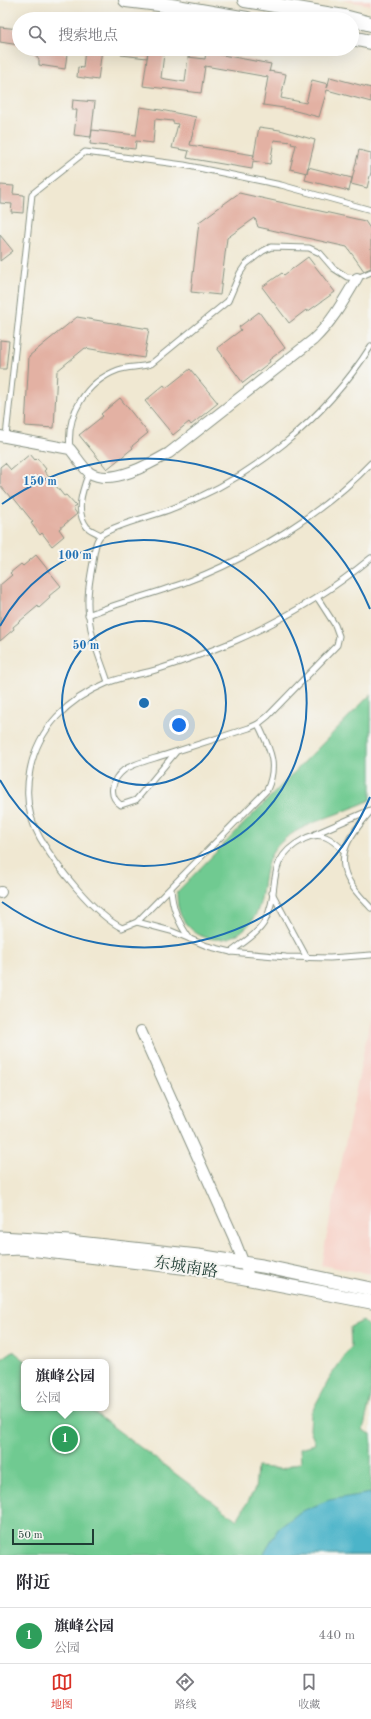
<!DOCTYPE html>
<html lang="zh">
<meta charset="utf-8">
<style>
:root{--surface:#fff;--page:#f2f2f3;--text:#2b2b33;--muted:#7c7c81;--line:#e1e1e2;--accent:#d93025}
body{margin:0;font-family:"Old Standard TT","Noto Serif SC",serif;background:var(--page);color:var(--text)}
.scale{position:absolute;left:12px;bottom:10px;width:82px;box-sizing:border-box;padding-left:4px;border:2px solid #1f3d34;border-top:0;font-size:11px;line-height:14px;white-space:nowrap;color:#1f3d34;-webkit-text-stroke:3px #f6f6f2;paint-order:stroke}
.you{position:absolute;left:179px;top:725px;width:14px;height:14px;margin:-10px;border:3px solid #fff;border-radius:50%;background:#1a73e8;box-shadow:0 0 0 6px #1a73e833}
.badge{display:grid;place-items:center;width:26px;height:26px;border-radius:50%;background:var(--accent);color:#fff;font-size:13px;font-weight:700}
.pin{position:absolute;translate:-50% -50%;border:2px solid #fff;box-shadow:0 1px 4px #0006}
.popup{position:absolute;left:21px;top:1359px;width:88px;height:52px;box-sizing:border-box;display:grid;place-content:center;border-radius:8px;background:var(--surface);filter:drop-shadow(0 1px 3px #0005);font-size:13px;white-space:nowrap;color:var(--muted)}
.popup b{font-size:15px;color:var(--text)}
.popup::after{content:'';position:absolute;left:50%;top:100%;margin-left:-8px;border:8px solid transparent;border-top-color:var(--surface)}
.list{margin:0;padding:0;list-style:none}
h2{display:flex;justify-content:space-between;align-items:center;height:52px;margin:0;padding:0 16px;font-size:17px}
h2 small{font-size:13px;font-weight:400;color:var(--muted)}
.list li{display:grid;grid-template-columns:26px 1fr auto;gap:12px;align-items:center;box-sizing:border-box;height:56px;padding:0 16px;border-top:1px solid var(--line)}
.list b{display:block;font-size:15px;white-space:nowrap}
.list p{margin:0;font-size:13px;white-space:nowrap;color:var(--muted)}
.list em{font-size:13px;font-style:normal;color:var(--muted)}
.icon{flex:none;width:22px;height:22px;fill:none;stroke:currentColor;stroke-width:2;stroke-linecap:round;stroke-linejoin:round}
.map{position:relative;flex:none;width:371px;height:1555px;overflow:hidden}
.search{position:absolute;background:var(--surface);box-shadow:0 4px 16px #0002;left:12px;right:12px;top:12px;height:44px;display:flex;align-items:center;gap:10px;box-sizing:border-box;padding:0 14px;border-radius:22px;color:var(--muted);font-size:15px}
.sheet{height:108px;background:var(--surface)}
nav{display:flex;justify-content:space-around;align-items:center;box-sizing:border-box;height:56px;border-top:1px solid var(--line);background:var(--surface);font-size:11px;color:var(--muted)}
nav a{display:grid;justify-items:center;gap:2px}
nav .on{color:var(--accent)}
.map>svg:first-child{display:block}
.built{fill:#f7d1c7}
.green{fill:#70ca91;stroke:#488462}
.water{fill:#4bb4c9;stroke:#35787e}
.building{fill:#e3b1a3}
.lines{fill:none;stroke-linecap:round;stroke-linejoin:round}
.service-casing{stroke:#889283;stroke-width:7}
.minor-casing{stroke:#889283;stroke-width:12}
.tertiary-casing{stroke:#889283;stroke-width:15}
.secondary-casing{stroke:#889283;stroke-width:16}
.service{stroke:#fff;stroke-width:5}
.minor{stroke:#fff;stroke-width:10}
.tertiary{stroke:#fff;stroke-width:13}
.secondary{stroke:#fff;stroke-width:14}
.ring{fill:none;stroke:#1f6fb2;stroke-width:2}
.labels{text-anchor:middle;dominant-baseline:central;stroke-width:4;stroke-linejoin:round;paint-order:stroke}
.street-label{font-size:16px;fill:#1f3d34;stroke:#f6f6f2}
.centre{fill:#1f6fb2;stroke:#f6f6f2;stroke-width:2}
.ring-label{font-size:12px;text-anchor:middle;font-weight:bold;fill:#1f6fb2;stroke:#f6f6f2;stroke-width:4;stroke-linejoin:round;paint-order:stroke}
</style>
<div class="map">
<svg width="371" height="1555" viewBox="0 0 371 1555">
<rect width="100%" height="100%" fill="#f6f6f2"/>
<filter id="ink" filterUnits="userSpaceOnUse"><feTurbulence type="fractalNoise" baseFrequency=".025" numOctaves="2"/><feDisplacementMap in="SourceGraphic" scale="8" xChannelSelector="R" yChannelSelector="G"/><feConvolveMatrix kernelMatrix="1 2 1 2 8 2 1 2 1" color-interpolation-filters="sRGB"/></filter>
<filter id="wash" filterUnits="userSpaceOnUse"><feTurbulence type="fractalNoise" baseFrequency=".012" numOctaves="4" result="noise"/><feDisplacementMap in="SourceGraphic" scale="16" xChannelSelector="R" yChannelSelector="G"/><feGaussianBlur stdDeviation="0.9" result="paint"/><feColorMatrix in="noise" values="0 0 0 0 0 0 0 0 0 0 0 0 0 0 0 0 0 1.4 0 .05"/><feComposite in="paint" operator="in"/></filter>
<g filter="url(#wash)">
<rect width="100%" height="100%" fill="#f0e8d2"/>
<!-- built -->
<g class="built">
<polygon points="342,0 371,0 371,5"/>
<polygon points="371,1014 371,1274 321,1265"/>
</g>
<!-- green -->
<g class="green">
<path d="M371,694V799C366,803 358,805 352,808C328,818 298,825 279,844C254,870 273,907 242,931C237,935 230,938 223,939C210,940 199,937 190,928C179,918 177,906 177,892Z"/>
<polygon points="363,1321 371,1329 371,1397 363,1430 371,1434 371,1555 0,1555 0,1360 13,1351 27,1362 24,1362 24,1408 88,1408 237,1520 255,1489 257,1467 282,1469 301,1462 300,1448 315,1444 310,1429 311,1413 332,1374 351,1347 350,1327"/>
</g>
<!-- water -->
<polygon class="water" points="371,1493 371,1555 264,1555 265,1551 278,1529 300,1512 329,1500"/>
<g id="blocks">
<!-- building -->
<g class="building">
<polygon points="0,27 19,29 19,45 0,42"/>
<polygon points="31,49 55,49 58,52 67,54 65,69 39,65 39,60"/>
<polygon points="85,49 102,49 98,80 77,77 78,67 83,68"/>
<polygon points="122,49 148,49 147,58 121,55"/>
<polygon points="148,52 164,54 161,78 166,79 185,82 188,57 205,59 206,52 271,64 269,72 269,71 286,74 281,98 306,103 312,80 328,84 327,88 330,77 371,88 371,102 327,90 319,117 284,108 263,105 268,77 205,66 201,93 143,86"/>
<polygon points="73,100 95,102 91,137 74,135 77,110 72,110"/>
<polygon points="140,107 161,110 196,117 190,145 254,155 253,160 259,127 280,130 315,140 307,173 290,169 296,145 291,144 292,142 274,140 270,164 253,161 252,169 187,158 189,151 172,148 178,124 173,123 173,121 155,119 153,143 136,141 135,149 90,144 92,130 136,135"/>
<polygon points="359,150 371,153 371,172 367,188 351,184"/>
<polygon points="308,167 352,178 349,191 305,180"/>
<polygon points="0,185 14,186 13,194 24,195 23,213 11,212 12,204 0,203"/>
<polygon points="239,193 365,221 371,230 371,268 364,271 347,247 258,227 255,218 227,238 220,295 191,292 199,222"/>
<polygon points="0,235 13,251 0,261"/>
<polygon points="308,257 335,292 307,312 306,310 289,323 262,287 282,273 284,275"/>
<polygon points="259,312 285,348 269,360 270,362 243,383 217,348 241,330 239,327"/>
<polygon points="77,317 149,329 144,358 85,348 57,371 54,428 25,426 29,356"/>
<polygon points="0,340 9,341 6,369 0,369"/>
<polygon points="190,369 218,403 191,425 189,422 173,435 145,401 164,385 166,388"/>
<polygon points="120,398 148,433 132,446 133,448 107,469 79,435 103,416 101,414"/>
<polygon points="30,454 35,460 37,458 46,469 44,471 64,496 66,495 76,506 73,508 77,514 59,529 64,536 52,546 42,533 40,535 31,523 33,522 12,496 11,498 0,485 0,467 5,463 11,470"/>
<polygon points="36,555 61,586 49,596 50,598 39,608 38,606 13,627 14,629 0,641 0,585 12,575 10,573 21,564 23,566"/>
</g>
</g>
</g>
<g filter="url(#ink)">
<use href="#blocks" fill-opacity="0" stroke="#889283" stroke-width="1"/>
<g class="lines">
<!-- service casing -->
<g class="service-casing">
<g id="service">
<polyline points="6,436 32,194 85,152 184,165 281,185 371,210"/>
<path d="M70,449C66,414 86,382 118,370C129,366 139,368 151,364L228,301L240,273L246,264L263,251L271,247L309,248L320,253L333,268L347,277L357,278L371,272"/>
<path d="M89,472C83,489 74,511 87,527C90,530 97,533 101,535"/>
<path d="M88,615C120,602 154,594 186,582C250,558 324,513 371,463"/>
<path d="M108,682C101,661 91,639 89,616C86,598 90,579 93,562C94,553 95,542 100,536C109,526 157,515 171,509C253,478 324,420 371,346"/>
<path d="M258,724C269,748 279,763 267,790L137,922L122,928C94,914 56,866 40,838C28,817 25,794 30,770C38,728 68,699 107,683C121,677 137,675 152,671C180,663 208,652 235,641C283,620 331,591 371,558"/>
<path d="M176,752L136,800L121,805C107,796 112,779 124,770C134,763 153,759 165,755C193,746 221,737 249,728L258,724L268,716L337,645L339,636L335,625L317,597"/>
<path d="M371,811C352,833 332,855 351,884C356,893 364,900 371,908"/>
<polyline points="315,834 370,810"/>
<path d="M171,889C172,908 178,923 190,939"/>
<polyline points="272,893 307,958"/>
<polyline points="137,922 171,931 207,946 231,952 286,957 330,958 371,955"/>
<path d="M231,952C242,943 258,934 265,921C282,889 262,861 304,839C321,830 332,839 344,851"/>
</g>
</g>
<!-- minor casing -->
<g class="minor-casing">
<g id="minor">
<path d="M0,436L70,449C76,456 83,468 90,473C112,486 150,464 169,453L313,340C332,322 344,300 357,278"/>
<polyline points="0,893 1,892"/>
<polyline points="141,1031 233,1236 250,1279"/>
</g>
</g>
<!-- tertiary casing -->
<g class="tertiary-casing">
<g id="tertiary">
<polyline points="0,1238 69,1242 198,1256 262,1266 371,1289"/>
<polyline points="0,1249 21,1248 198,1269 371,1302"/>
</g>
</g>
<!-- secondary casing -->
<g class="secondary-casing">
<g id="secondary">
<polyline points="126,0 159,4 247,19"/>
<polyline points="245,0 344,17 371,24"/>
<polyline points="352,38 371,42"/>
</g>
</g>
<!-- service -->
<use href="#service" class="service"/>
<!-- minor -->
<use href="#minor" class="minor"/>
<!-- tertiary -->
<use href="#tertiary" class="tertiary"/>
<!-- secondary -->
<use href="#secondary" class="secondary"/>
</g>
</g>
<!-- distance rings -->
<g class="ring">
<circle cx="144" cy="703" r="82"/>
<path d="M0 626A163 163 0 1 1 0 780"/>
<path d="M370 797A245 245 0 0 1 2 902M2 504A245 245 0 0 1 370 609"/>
</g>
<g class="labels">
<!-- street labels -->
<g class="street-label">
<text transform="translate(186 1268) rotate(9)">东城南路</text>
</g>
</g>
<circle cx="144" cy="703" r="6" class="centre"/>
<g class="ring-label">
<text x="40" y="485">150 m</text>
<text x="75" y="559">100 m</text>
<text x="86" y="649">50 m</text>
</g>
</svg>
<div class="scale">50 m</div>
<div class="you"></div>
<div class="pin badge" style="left:65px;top:1439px;background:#2e9e5b">1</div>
<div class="popup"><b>旗峰公园</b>公园</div>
<div class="search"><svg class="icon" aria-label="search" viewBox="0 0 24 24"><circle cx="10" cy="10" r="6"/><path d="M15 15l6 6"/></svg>搜索地点</div>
</div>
<section class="sheet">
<h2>附近<small></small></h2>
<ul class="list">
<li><span class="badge" style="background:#2e9e5b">1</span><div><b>旗峰公园</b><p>公园</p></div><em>440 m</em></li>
</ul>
</section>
<nav>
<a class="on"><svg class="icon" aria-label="map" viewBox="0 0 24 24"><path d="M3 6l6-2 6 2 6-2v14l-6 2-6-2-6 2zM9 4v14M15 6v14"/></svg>地图</a>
<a><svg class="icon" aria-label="directions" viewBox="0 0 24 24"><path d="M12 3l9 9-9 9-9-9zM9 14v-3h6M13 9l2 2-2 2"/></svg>路线</a>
<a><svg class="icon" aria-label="saved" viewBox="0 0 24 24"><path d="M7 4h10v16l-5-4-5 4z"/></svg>收藏</a>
</nav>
